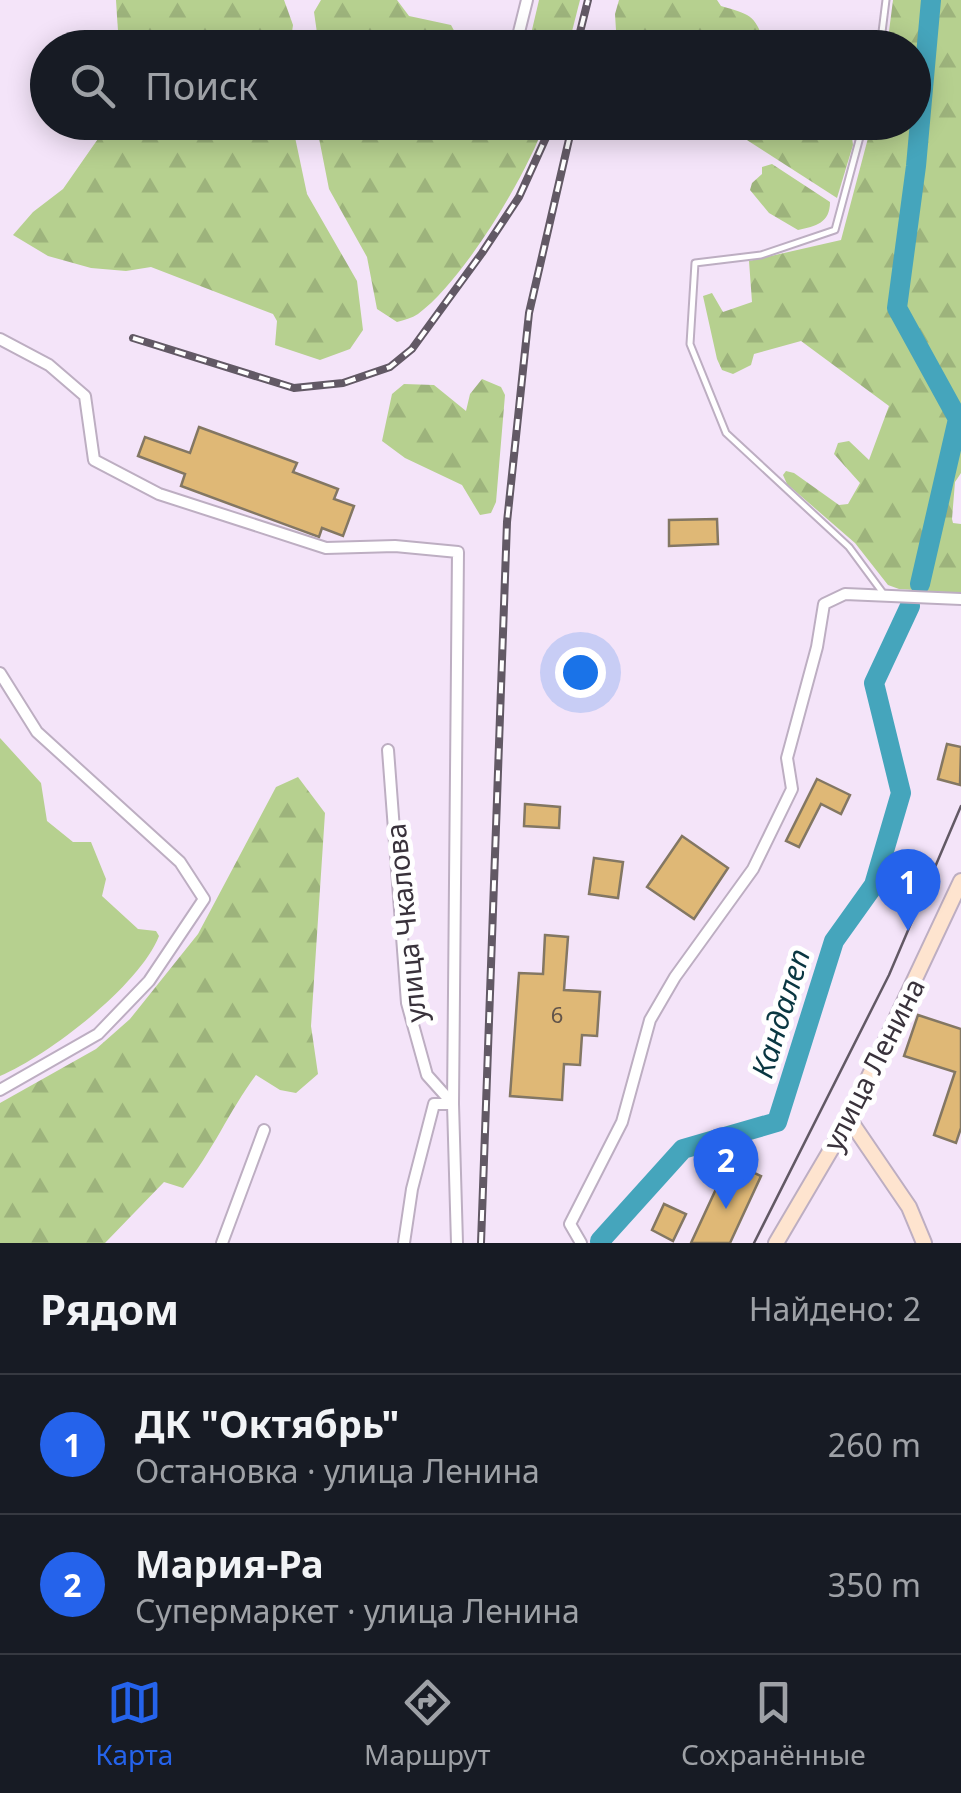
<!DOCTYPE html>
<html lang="ru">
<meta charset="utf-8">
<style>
:root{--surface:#171b24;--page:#20242c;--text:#f1f3f6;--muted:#9ea1a6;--line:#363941;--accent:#2563eb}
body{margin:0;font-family:"Noto Sans",sans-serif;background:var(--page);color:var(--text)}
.you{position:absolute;left:580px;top:672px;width:35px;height:35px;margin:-25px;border:8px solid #fff;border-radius:50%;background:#1a73e8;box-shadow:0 0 0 15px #1a73e833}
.badge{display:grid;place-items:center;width:65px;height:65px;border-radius:50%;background:var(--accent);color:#fff;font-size:32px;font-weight:700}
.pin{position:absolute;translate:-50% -82px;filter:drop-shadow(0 2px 5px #0008)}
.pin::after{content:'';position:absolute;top:52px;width:35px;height:30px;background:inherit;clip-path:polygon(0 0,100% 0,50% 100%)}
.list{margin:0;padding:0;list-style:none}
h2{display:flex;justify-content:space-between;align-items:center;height:130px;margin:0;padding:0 40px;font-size:42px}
h2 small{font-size:32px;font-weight:400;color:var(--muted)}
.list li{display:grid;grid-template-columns:65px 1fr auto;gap:30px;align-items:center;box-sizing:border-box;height:140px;padding:0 40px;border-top:2px solid var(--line)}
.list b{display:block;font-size:38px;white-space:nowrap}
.list p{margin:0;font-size:32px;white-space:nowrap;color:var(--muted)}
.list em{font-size:32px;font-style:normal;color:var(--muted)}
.icon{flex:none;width:55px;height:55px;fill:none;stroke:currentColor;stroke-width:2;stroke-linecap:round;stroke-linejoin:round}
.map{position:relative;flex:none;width:961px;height:1243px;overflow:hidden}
.search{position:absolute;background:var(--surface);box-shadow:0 5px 25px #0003;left:30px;right:30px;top:30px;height:110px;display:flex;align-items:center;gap:25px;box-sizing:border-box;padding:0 35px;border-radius:55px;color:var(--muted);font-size:38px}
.sheet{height:410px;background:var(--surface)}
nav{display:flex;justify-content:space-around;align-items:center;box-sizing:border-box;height:140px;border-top:2px solid var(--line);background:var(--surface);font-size:28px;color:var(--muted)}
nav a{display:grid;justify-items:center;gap:5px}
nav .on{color:var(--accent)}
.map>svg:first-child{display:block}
.green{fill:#b6d08f}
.forest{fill:url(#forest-firs)}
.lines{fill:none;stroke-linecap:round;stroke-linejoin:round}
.river{stroke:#45a5bc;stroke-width:20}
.building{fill:#dfb876;stroke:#837763;stroke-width:2.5}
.lane-casing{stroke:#bdaec2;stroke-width:9}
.street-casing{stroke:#bdaec2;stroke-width:14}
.secondary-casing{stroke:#bdaec2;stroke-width:18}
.lane{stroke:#fff;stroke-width:5}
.street{stroke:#fff;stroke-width:10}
.secondary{stroke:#fee4cf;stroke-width:14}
.tram{stroke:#625965;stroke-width:2.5}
.rail-casing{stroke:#625965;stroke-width:8}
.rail{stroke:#fff;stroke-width:4;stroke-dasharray:11;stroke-linecap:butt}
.labels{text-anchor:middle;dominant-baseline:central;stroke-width:10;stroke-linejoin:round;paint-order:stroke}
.number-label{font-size:22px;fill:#62544a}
.street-label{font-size:28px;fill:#39323b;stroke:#fff}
.water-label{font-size:30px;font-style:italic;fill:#093641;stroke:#fff}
</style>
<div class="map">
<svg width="961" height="1243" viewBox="0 0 961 1243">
<defs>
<pattern id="forest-firs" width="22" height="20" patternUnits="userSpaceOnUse" patternTransform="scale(2.5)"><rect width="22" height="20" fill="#b6d08f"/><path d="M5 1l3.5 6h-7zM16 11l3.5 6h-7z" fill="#9db37c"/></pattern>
</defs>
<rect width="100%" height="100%" fill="#f4e4f9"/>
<!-- green -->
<path class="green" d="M0,738L41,783L47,821L73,842H91L106,879L102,896L138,929L156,931L159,936C140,985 48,1056 0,1076Z"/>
<!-- forest -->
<g class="forest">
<polygon points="116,0 284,0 293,25 290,47 119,47"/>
<polygon points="321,0 397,0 409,16 451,25 463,47 319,47 314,12"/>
<polygon points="539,0 580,0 568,47 528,47"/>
<path d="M619,0H717L721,6C751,15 755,14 766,47H658L655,34L651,31L646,47H617L615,14Z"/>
<polygon points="893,0 961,0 961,473 955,482 952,519 953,523 961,524 961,593 899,589 888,585 855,543 787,484 783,475 786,471 794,473 839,505 848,504 860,483 834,454 838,443 849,441 869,460 889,406 801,341 754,354 751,365 733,374 722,370 717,359 703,296 712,293 723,312 752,302 749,261 841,240 872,123 914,122 914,48 887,47"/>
<polygon points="109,123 292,123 307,194 357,281 363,330 350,349 320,360 275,345 277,321 273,314 151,267 126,271 91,268 48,256 13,235 33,212 63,189"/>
<path d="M316,123V122L545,123C526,176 464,280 418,314C412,318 404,320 397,322L377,309L367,257L329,189Z"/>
<polygon points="749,123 850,123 853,145 837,198 739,135 738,128"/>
<path d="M772,164L830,202C830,223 816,226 798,230L769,213L750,190L752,183L762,174V167Z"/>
<polygon points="482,379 501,387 505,395 496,502 491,513 480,515 462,485 405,458 382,441 392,394 404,384 434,385 466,411 470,394"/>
<path d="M298,777L325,813L311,1026L318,1074L296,1093L280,1090L256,1075C229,1111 212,1153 183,1188L164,1182L105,1243H0V1103L96,1049L130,1019L198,934L276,787Z"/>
</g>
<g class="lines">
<!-- river -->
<g class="river">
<polyline points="920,584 958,419 897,308 916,166 931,0"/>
<polyline points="600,1241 683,1149 777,1122 834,941 874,885 901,793 874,683 910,606"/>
</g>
</g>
<!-- building -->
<g class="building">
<polygon points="199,427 297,463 293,472 338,489 334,499 354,506 343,536 322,528 319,537 181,486 185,474 138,456 145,437 190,453"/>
<polygon points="717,519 718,544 669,546 669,520"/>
<polygon points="947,744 961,747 960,785 938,779"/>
<polygon points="817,779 850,795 841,814 821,804 799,847 786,841"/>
<polygon points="525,804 560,807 559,828 524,826"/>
<polygon points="682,836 728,868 694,919 647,887"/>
<polygon points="594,858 623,862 618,898 589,894"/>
<polygon points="545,935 568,937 564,990 600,992 597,1036 582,1035 580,1065 564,1064 562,1100 510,1096 519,973 543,974"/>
<polygon points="918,1015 961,1029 961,1128 956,1143 934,1135 955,1072 904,1056"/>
<polygon points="729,1161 761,1176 730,1243 691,1243"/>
<polygon points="664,1204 686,1214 673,1241 652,1230"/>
</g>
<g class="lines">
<!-- lane casing -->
<g class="lane-casing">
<g id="lane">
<polyline points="880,48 886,0"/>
<polyline points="864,122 835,230 761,255 695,263 690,344 726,433 849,547 883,593"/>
</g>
</g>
<!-- street casing -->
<g class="street-casing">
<g id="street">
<polyline points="515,48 527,0"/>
<polyline points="0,339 49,365 85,396 94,460 159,494 326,548 395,546 458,552 453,1104 457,1243"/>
<polyline points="0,673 37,732 180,862 204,899 149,981 98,1034 0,1090"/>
<polyline points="388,750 407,1003 427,1075 453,1104 434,1104 412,1189 404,1243"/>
<polyline points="222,1243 264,1130"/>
<polyline points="581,1243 570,1224 622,1122 650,1020 675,977 753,869 792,789 787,758 817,647 824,604 845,594 961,599"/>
</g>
</g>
<!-- secondary casing -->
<g class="secondary-casing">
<g id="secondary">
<polyline points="849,1119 909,1207 924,1243"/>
<polyline points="776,1243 849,1119 961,881"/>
</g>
</g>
<!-- lane -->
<use href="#lane" class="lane"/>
<!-- street -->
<use href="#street" class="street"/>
<!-- secondary -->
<use href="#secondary" class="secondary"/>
<!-- tram -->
<polyline class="tram" points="754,1243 889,975 961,806"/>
<!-- rail casing -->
<g class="rail-casing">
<g id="rail">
<polyline points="576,48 588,0"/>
<polyline points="133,338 294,388 343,383 390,367 412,349 482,253 519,197 553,122"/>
<polyline points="481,1243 507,522 529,313 573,122"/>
</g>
</g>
<!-- rail -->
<use href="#rail" class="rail"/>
</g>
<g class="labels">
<!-- number labels -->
<g class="number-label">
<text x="557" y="1014">6</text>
</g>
<!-- street labels -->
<g class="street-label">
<text transform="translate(405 923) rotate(-96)">улица Чкалова</text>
<text transform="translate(873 1064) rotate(-63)">улица Ленина</text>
</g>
<!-- water labels -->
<g class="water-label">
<text transform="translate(780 1013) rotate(-73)">Кандалеп</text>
</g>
</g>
</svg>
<div class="you"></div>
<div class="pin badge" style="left:908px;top:931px">1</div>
<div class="pin badge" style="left:726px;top:1209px">2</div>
<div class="search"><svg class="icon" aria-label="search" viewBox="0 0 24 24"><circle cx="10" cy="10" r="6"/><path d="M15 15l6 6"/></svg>Поиск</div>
</div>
<section class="sheet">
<h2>Рядом<small>Найдено: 2</small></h2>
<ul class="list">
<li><span class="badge">1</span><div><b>ДК &quot;Октябрь&quot;</b><p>Остановка · улица Ленина</p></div><em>260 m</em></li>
<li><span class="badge">2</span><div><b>Мария-Ра</b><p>Супермаркет · улица Ленина</p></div><em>350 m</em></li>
</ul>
</section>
<nav>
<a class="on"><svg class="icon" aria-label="map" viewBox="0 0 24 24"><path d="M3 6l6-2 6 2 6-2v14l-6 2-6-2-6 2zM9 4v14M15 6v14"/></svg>Карта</a>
<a><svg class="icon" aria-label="directions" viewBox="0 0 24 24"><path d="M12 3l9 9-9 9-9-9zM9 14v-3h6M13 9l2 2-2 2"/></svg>Маршрут</a>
<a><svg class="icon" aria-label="saved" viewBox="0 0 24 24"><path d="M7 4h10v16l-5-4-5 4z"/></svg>Сохранённые</a>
</nav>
